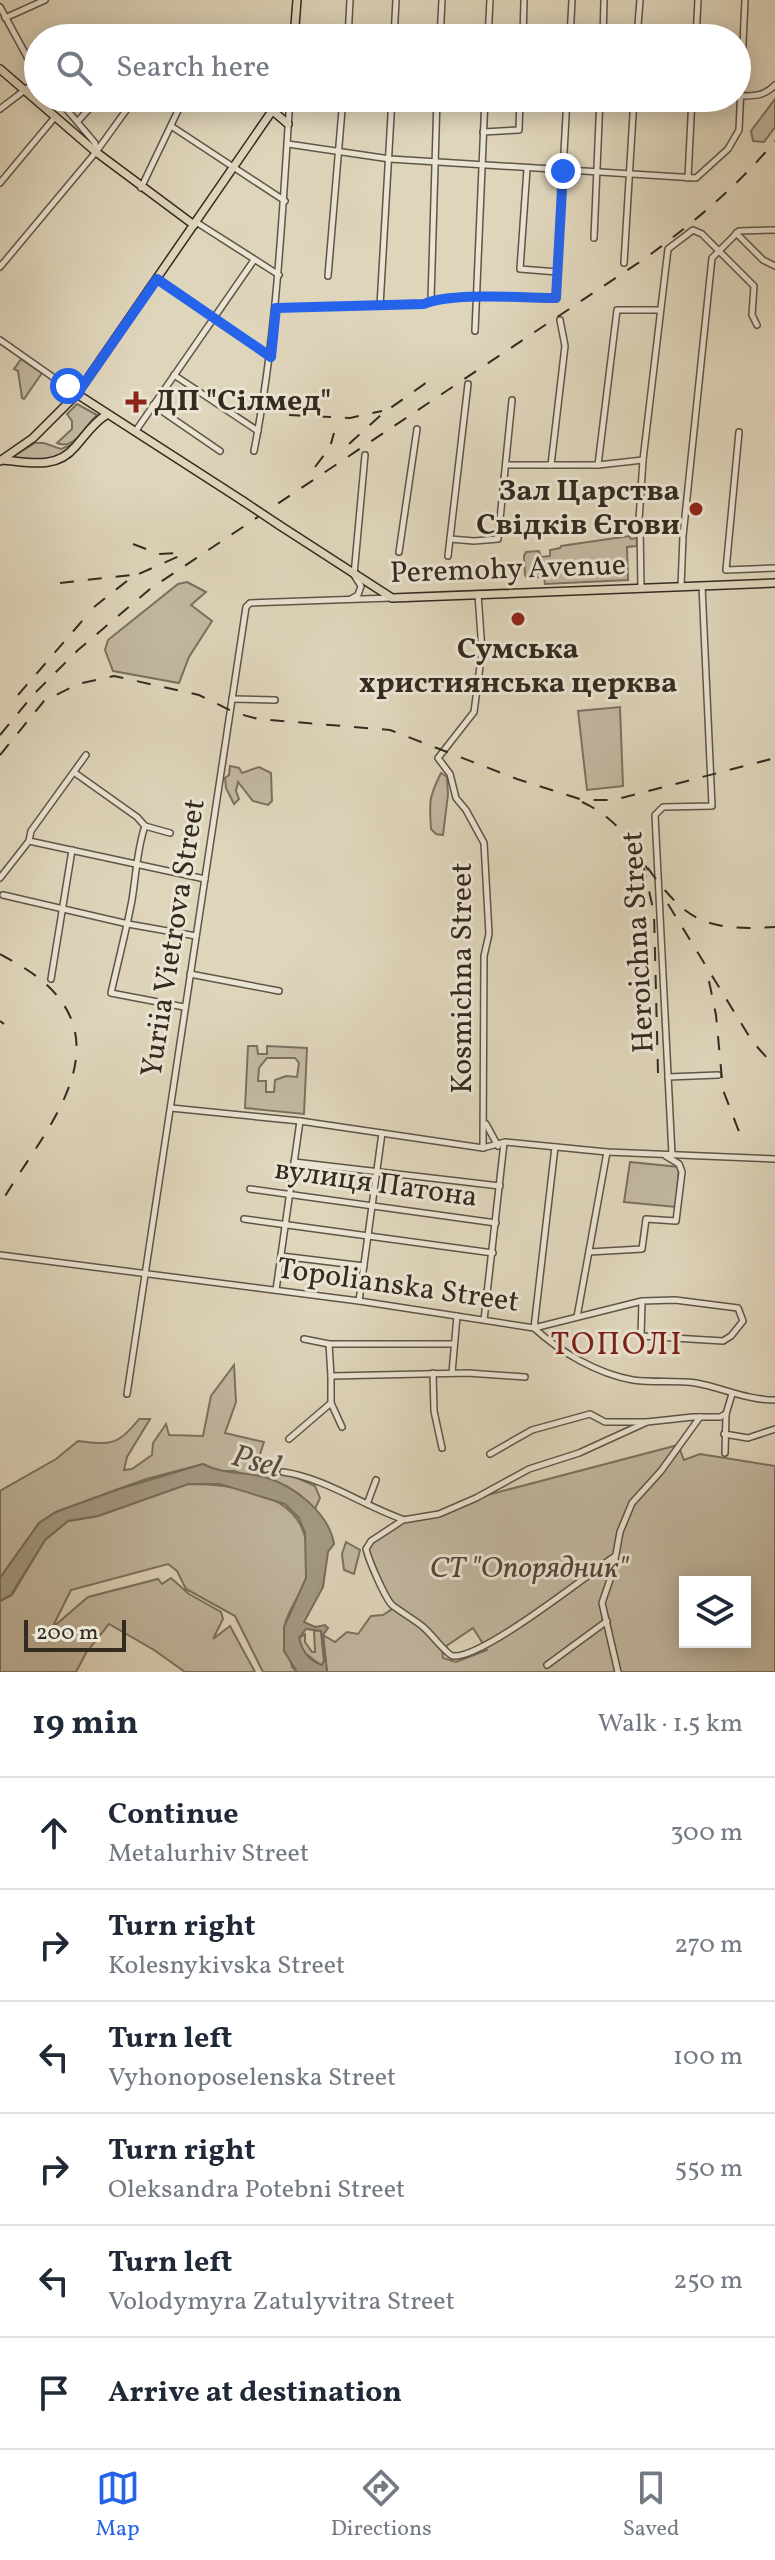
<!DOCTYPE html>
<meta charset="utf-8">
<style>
:root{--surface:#fff;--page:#f2f2f3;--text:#1f2937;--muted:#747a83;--line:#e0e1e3;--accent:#2563eb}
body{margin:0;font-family:Vollkorn,serif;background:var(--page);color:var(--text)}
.controls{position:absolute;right:24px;bottom:24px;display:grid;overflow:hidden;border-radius:0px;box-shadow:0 4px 20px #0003}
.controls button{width:72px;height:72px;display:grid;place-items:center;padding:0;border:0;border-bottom:2px solid var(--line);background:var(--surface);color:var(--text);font:40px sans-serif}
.scale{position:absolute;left:24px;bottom:20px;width:102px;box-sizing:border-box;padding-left:8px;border:4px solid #332a20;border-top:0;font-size:22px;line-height:28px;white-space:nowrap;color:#332a20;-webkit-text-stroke:6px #eae4d3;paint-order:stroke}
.stop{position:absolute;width:24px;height:24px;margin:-18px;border:6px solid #2563eb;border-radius:50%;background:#fff}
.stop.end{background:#2563eb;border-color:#fff;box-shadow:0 2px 8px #0008}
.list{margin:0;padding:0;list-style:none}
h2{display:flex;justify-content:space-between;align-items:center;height:104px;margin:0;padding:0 32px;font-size:34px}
h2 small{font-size:26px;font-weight:400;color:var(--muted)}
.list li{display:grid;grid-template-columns:52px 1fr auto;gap:24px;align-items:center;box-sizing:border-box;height:112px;padding:0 32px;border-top:2px solid var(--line)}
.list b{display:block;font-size:30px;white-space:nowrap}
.list p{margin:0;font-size:26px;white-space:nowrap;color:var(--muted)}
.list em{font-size:26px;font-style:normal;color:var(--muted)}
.icon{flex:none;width:44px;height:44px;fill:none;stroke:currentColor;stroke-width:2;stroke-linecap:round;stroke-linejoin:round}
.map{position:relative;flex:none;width:775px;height:1672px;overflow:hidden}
.search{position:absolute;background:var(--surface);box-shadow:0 4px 20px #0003;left:24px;right:24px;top:24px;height:88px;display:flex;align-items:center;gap:20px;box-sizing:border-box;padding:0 28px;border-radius:44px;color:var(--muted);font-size:30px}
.sheet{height:776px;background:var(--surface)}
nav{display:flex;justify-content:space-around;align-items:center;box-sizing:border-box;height:112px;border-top:2px solid var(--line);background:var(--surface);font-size:22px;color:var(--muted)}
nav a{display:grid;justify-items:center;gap:4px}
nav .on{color:var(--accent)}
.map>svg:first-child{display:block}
.green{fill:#c2b8a1;stroke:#7a7160;stroke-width:2;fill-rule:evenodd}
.water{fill:#a59b86;stroke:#776e5d;stroke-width:2;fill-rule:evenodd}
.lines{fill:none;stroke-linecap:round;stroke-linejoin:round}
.minor-casing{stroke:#5e5547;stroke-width:8}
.major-casing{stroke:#332a20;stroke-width:10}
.minor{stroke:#eae4d3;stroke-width:5}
.major{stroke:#dfd5bb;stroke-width:7}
.rail{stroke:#332a20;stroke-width:2;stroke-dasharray:14 14;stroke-linecap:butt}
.major-bridge-casing{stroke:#332a20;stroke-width:10;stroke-linecap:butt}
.major-bridge{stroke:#dfd5bb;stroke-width:7}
.route{stroke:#2563eb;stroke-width:10}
.poi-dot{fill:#8f2418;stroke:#eae4d3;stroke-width:3}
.labels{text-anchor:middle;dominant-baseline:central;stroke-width:6;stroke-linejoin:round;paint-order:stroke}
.poi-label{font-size:30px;font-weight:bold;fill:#332a20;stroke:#eae4d3;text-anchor:start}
.street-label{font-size:30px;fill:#332a20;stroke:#eae4d3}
.park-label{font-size:30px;font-style:italic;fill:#50463a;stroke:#eae4d3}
.neighbourhood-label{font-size:32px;letter-spacing:2px;fill:#7a1f14;stroke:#eae4d3}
.water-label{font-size:32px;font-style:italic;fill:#554c3f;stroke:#eae4d3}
</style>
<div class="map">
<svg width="775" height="1672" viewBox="0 0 775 1672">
<rect width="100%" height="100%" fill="#dfd5bb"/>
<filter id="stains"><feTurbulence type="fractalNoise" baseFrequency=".0025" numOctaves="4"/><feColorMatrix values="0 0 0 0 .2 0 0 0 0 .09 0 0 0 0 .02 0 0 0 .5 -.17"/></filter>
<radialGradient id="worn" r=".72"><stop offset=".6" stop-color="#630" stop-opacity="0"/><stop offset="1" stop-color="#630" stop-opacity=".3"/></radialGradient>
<!-- green -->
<g class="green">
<polygon points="775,99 775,127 764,142 753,141 751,131"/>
<polygon points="21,359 42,373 24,399 22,398 18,371 14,369"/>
<path d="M77,404L97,415C85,425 75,451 57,443L72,429V421L67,414Z"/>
<path d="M35,443H44L61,449L76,443C59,462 36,462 12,457Z"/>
<polygon points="629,536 631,539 637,538 637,546 627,547 628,580 545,584 544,577 527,578 525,575 524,556 526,552 539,551 541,557 550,556 550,550 560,548 561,546"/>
<polygon points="187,582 206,592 191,605 212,621 189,657 179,683 113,671 105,650 108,640 178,584"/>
<polygon points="620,707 623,786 587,790 578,711"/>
<polygon points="230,766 239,768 242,773 259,767 271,773 272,801 268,805 253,801 238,782 236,791 239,799 234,804 226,788 225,778 229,775"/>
<path d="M441,773L447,777L448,794L443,835L436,834L431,829C429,801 429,797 441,773Z"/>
<path d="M248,1046H257L258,1054H267V1046L307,1048L304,1114L245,1108ZM267,1058H295L299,1063L297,1077L286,1076L275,1080L274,1092H266V1081H258L259,1068Z"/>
<polygon points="630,1162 679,1167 676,1207 624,1202"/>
<path d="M234,1365L236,1402L225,1433L264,1442L256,1466L293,1476L315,1486L320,1498L315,1509L295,1492L234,1471H216L203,1464L146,1479L56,1512L39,1523L0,1578V1491L56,1459L78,1441C110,1445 118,1446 139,1419H150L127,1457L124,1470L132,1469L152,1455L153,1443L166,1424L169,1435L203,1436L211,1396Z"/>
<path d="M678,1445L684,1460L700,1454L775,1466V1672H327L323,1635L335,1642L347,1632L358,1634L371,1616L383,1615L395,1607L382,1592L366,1546L398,1522L439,1514L476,1498ZM685,1582H745V1642H685ZM473,1628L487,1650L456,1662L443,1658L442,1649Z"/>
<path d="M188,1484C235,1484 308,1493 307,1554C307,1562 308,1571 306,1579C301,1595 289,1608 285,1624C282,1636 290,1655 292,1667L297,1672H263L235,1616L186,1589L177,1571L168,1564L71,1590L52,1628L88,1597L158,1579L162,1584L171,1578L189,1594L221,1612L223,1619L213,1639L230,1626L255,1672H185L154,1650L109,1624L86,1653L76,1672H0V1601L12,1595L45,1540L68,1521L98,1516Z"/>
<polygon points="346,1542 360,1550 354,1574 344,1570 342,1554"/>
<polygon points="321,1630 324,1660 322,1666 301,1650 299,1638 305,1634 305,1642 312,1652 315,1652 314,1631"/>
</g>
<!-- water -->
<path class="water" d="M203,1464C222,1474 244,1472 264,1477C294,1485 329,1513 334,1544L328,1552L323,1587L304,1622L315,1627L325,1625L328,1628L323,1635L327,1672H297L284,1651V1627L306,1578L305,1533L299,1518L285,1504L220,1484H188L98,1516L68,1521L45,1540L11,1595L0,1601V1578L39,1523L56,1512L119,1489ZM306,1629L321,1631L324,1660L322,1665C310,1661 302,1651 299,1638Z"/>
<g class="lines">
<!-- minor casing -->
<g class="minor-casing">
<g id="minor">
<polyline points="0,7 38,77"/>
<polyline points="5,18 45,0"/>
<polyline points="348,38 350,0"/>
<polyline points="394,38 396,0"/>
<polyline points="440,38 442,0"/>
<polyline points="488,38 490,0"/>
<polyline points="523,38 524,0"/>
<polyline points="570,38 572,0"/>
<polyline points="603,38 604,0"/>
<polyline points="637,38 640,0"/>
<polyline points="696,38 698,0"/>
<path d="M737,96C752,96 764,97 775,85"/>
<polyline points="57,98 95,143 96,151"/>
<polyline points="0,109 38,80"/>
<polyline points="78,121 99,98"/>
<polyline points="171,126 285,201"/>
<polyline points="483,132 519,130 520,98"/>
<polyline points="288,144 390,159 696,178 728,149 739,130 745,0"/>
<polyline points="527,169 520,269 558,272"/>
<polyline points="688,178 692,98"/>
<polyline points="0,183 55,117"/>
<polyline points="141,188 184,98"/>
<polyline points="196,222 279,275"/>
<polyline points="736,233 763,260 775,266"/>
<polyline points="594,238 600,98"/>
<polyline points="624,263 634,98"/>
<polyline points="0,267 96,152 135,98"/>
<polyline points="328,276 343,98"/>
<polyline points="157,279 271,357"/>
<polyline points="431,300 437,98"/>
<polyline points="380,306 392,98"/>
<path d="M276,308L424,304C449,292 525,298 556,298L567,98"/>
<polyline points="475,331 485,98"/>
<polyline points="0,340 77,394"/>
<polyline points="174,375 258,431"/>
<polyline points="153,405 220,451"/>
<polyline points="135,432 254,260"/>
<polyline points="739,432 726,570 775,568"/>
<path d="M254,451C277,334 282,217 290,98"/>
<polyline points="506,465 598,465 643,460"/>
<polyline points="551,465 565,346 560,320"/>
<polyline points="598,465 617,310 660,310"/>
<polyline points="639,520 643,460 668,249 693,230 702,234 754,286 752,315 757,325"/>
<polyline points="640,526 641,588"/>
<polyline points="450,539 474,541 498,539 512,400"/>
<polyline points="399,552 417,429"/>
<polyline points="448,556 468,384"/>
<polyline points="681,587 683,536 712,258 739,231 775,230"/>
<polyline points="478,594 482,651 474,712 438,758 450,774 456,798 466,810 484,843 489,934 484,956 483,1148"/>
<polyline points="351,599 358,595 361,586 354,575 365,455"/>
<polyline points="232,699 275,700"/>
<polyline points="75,773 137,817 145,826 170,833"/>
<path d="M145,826C137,849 136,875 132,900C126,932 118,962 111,993L184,1007"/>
<polyline points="29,841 205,879"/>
<polyline points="0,878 29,841 31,831 86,755"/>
<polyline points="3,895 128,924 196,936"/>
<polyline points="190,974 279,991"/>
<polyline points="51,979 72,850"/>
<polyline points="668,1077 718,1075"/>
<polyline points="171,1108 300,1121 483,1148 505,1142 607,1152 775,1159"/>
<polyline points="486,1124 498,1146"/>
<polyline points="555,1147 534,1328 642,1301 675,1300 738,1308 743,1321 731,1336 723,1341 641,1336 642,1301"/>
<polyline points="672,1155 655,815 663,807 712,806 702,586"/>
<polyline points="294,1162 500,1186"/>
<polyline points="250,1189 496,1223"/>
<polyline points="244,1219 493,1253"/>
<polyline points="589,1252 642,1249 646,1219 676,1221 682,1172 679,1164 666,1156"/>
<path d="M0,1255L359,1301L534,1328C560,1352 598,1374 633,1380C654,1383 675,1380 696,1383C723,1388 747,1400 775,1400"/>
<polyline points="281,1256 364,1266"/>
<polyline points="276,1290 300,1121"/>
<polyline points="359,1301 382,1133"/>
<polyline points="577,1317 607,1152"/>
<polyline points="484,1320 504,1143"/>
<polyline points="304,1339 329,1344 454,1344"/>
<polyline points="329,1344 331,1376"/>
<polyline points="433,1373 434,1411 442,1448"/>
<polyline points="452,1373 457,1316"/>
<polyline points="127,1394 246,607 250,603 391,598"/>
<polyline points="331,1403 342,1427"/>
<polyline points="724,1434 748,1438 775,1429"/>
<polyline points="289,1439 331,1403 331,1376 468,1373 525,1377"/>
<polyline points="725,1453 726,1414 732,1394"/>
<polyline points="490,1454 532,1430 590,1414 605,1422 647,1422 693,1417 720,1417 726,1414"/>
<path d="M283,1472C325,1478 362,1505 402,1519"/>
<polyline points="367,1504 376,1480"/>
<path d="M615,1556C587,1575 482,1659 453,1656C447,1655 430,1632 422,1626C413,1619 401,1612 392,1605C385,1598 369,1561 366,1549L371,1541L403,1520L439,1514L476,1498L529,1469L579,1453L647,1422"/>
<polyline points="547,1665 607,1621"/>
<polyline points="618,1672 602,1603 613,1571 620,1532 632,1503 661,1471 700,1417"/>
</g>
</g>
<!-- major casing -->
<g class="major-casing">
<g id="major">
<polyline points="294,38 297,0"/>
<polyline points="0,69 96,152 194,225"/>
<polyline points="273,111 288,124"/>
<polyline points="77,394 243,501"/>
<path d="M2,460C28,462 56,470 75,447C86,435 92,424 106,415"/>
<polyline points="0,461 33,438 77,394 281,98"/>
<polyline points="279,525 392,598 775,583"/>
</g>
</g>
<!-- minor -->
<use href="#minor" class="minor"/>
<!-- major -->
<use href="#major" class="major"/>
<!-- rail -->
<g class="rail">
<polyline points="289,415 350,418 382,411"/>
<polyline points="349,444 382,414 430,380"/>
<polyline points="315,467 330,447 334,433"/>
<polyline points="133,544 159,554 176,553"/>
<polyline points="60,583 131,575"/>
<polyline points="94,607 132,577 186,553"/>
<polyline points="18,695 89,613"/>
<path d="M0,735L34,694L78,650L150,589L647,257C694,222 737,187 775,141"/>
<polyline points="0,755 44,701 78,684 114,676 199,695 236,713 258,719 390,730 517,779 583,800 614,800 775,758"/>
<path d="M582,802C615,817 630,840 648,870"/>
<polyline points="668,904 752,1041 775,1067"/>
<path d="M0,954C16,963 33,972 47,985C122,1055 35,1141 0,1205"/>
<polyline points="709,981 716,1015 723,1090 743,1142"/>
<polyline points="0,1021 4,1024"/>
<path d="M658,1073L654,913L642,860C684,919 701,932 775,927"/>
</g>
<!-- major-bridge casing -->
<g class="major-bridge-casing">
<polyline id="major-bridge" points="243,501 279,525"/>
</g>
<!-- major-bridge -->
<use href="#major-bridge" class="major-bridge"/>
</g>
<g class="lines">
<!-- route -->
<path class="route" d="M68,386L77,394L157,279L271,357L276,308L424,304C450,292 525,298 556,298L563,171"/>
</g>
<!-- markers -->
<g class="poi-dot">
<path d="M132 390h8v8h8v8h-8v8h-8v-8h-8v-8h8z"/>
<circle cx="696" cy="509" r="8"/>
<circle cx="518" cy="619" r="8"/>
</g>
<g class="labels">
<!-- poi labels -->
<g class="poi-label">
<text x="154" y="402">ДП "Сілмед"</text>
<text x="680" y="492" text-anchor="end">Зал Царства<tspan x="680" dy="34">Свідків Єгови</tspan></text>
<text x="518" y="650" text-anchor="middle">Сумська<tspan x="518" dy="34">християнська церква</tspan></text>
</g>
<!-- street labels -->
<g class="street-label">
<text transform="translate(508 570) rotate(-2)">Peremohy Avenue</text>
<text transform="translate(174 938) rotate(-81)">Yuriia Vietrova Street</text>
<text transform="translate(639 942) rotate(-93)">Heroichna Street</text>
<text transform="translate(463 978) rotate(-90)">Kosmichna Street</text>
<text transform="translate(376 1184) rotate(8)">вулиця Патона</text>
<text transform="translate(398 1286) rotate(8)">Topolianska Street</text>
</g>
<!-- park labels -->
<g class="park-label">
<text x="529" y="1569">СТ "Опорядник"</text>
</g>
<!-- neighbourhood labels -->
<g class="neighbourhood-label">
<text x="617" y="1346">ТОПОЛІ</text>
</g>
<!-- water labels -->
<g class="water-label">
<text transform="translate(256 1463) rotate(16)">Psel</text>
</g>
</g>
<rect width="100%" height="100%" filter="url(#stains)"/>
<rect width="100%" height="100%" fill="url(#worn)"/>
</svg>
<div class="controls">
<button><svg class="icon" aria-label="layers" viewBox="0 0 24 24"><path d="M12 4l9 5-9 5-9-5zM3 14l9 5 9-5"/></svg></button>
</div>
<div class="scale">200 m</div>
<div class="stop" style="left:68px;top:386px"></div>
<div class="stop end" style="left:563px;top:171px"></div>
<div class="search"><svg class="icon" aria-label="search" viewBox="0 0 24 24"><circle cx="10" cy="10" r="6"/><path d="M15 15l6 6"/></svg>Search here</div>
</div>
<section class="sheet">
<h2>19 min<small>Walk · 1.5 km</small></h2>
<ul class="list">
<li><svg class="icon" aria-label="ahead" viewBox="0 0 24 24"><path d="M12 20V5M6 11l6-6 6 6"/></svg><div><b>Continue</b><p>Metalurhiv Street</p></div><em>300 m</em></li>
<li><svg class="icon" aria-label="right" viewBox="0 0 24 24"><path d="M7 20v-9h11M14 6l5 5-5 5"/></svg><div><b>Turn right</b><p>Kolesnykivska Street</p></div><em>270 m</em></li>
<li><svg class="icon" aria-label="left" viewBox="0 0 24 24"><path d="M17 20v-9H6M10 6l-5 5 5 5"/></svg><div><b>Turn left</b><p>Vyhonoposelenska Street</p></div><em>100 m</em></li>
<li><svg class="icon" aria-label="right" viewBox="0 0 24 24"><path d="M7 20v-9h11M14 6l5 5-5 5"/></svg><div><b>Turn right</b><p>Oleksandra Potebni Street</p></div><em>550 m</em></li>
<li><svg class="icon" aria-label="left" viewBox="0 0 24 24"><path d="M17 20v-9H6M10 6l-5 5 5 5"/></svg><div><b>Turn left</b><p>Volodymyra Zatulyvitra Street</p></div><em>250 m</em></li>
<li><svg class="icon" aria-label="arrive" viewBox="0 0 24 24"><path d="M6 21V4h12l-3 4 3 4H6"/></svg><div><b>Arrive at destination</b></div></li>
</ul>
</section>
<nav>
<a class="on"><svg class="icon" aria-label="map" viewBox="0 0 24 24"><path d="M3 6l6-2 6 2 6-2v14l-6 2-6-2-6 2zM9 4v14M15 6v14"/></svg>Map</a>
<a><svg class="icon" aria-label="directions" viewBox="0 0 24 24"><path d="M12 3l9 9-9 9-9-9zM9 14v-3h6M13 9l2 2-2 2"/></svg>Directions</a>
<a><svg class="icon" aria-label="saved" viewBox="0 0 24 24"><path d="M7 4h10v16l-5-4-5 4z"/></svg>Saved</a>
</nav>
